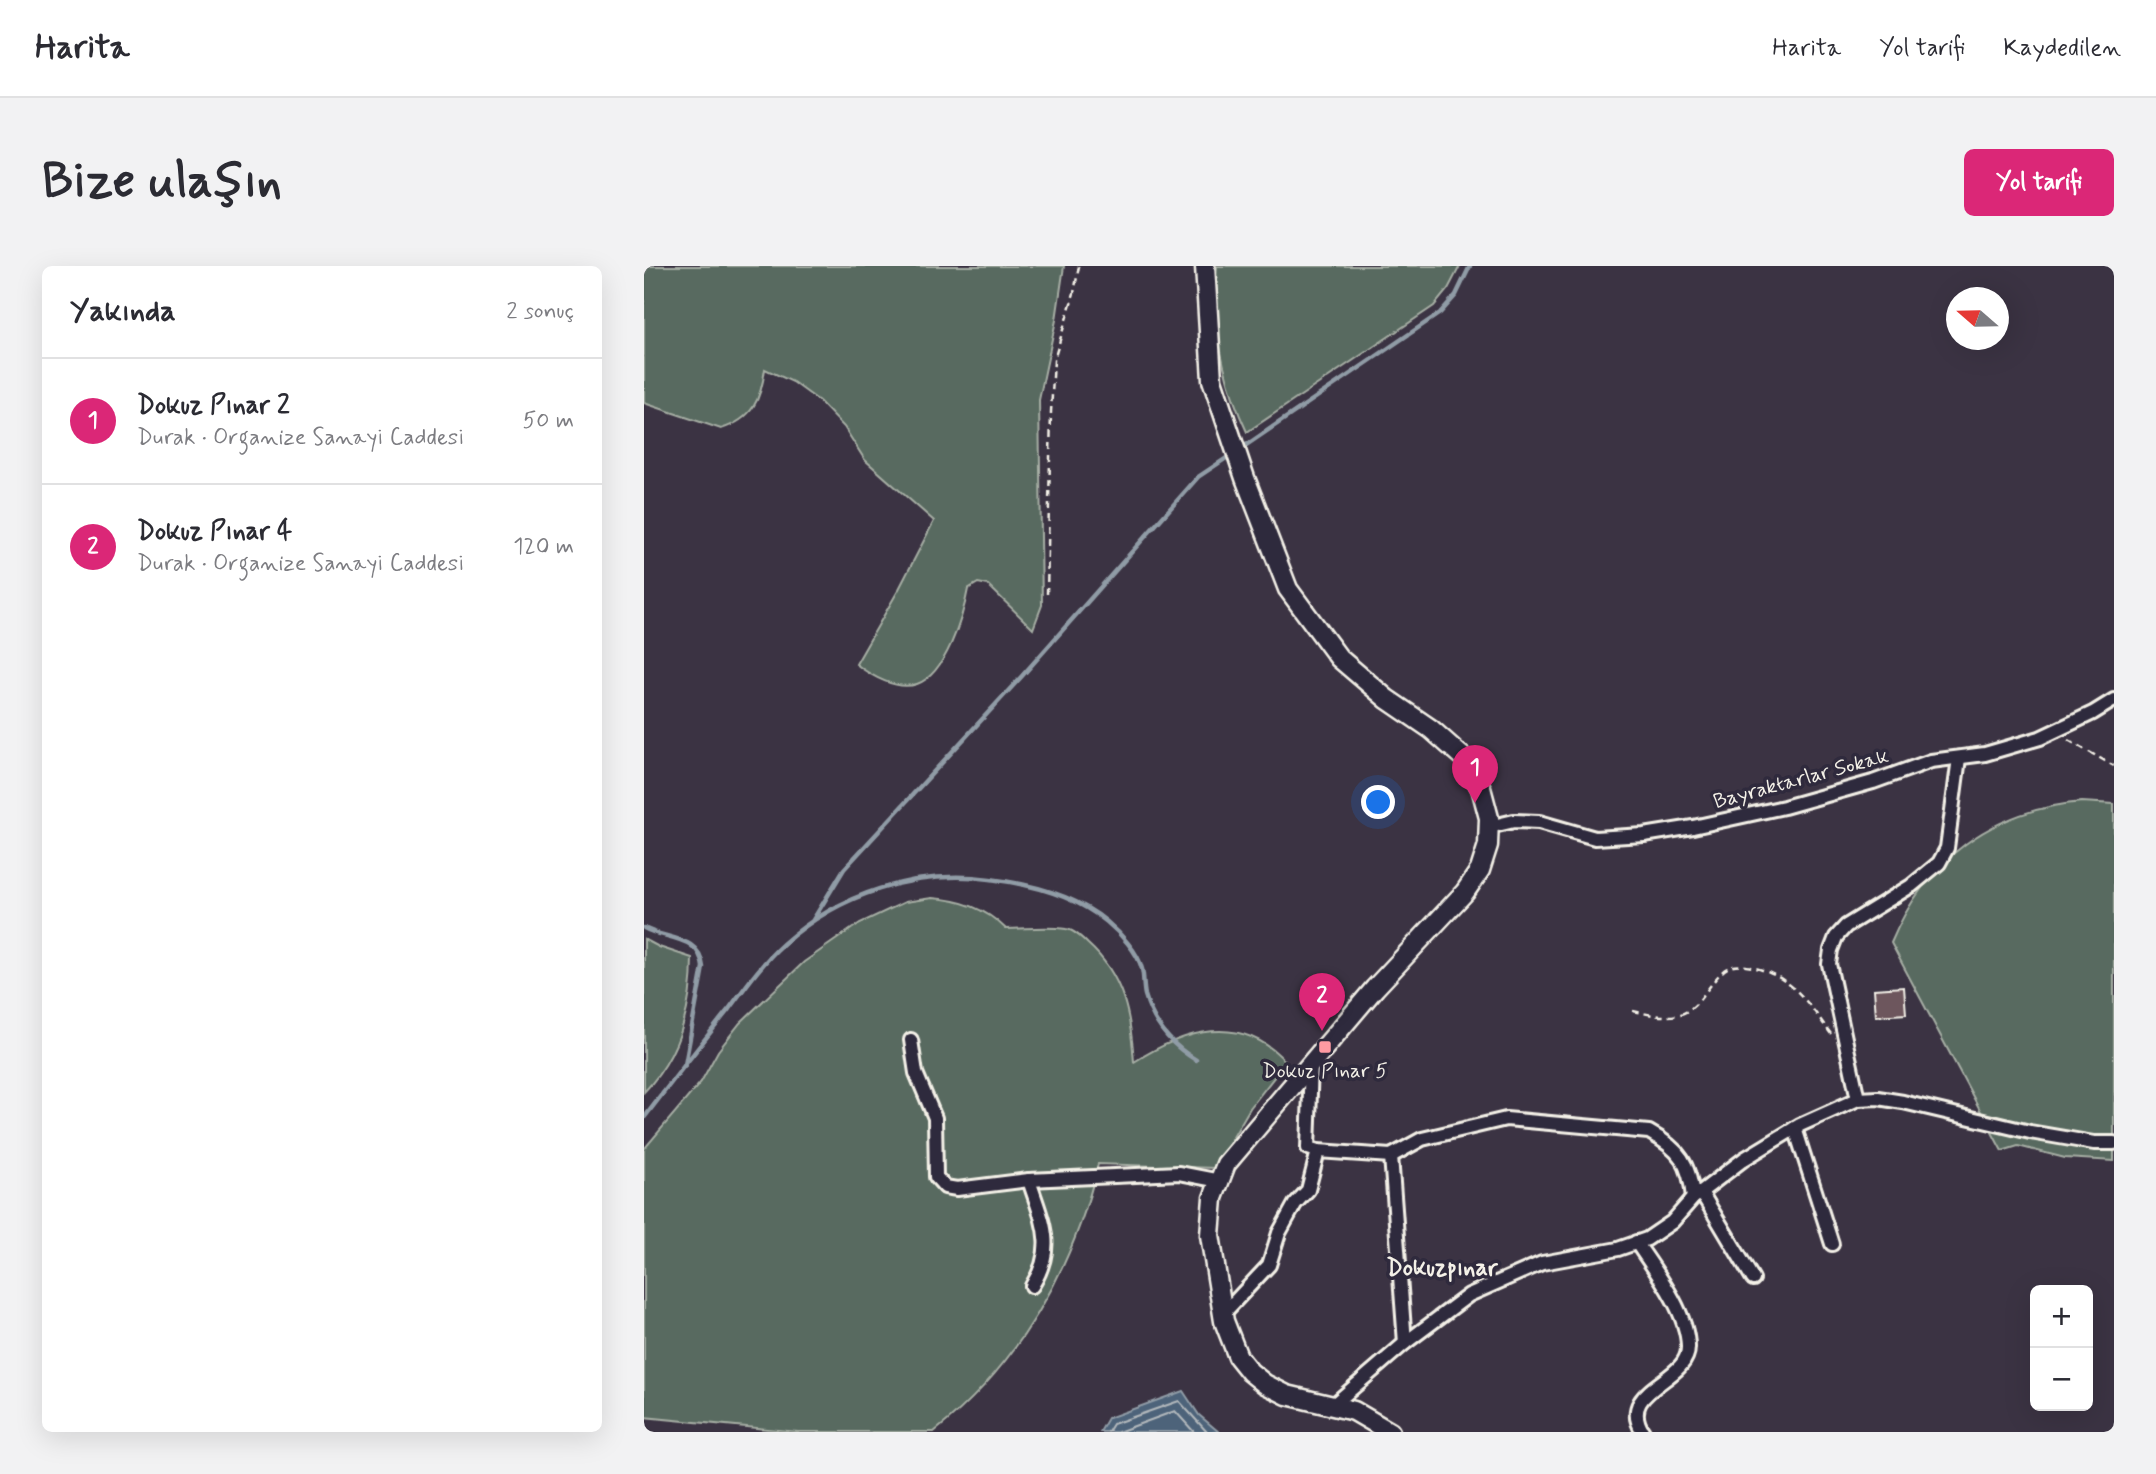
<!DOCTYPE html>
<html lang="tr">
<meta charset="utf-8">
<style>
:root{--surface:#fff;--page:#f2f2f3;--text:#2b2b33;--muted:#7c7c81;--line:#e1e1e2;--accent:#db2777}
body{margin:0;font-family:Mynerve,sans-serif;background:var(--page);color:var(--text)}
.controls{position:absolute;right:21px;bottom:21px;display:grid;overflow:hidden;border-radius:10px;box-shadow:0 7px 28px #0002}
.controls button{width:63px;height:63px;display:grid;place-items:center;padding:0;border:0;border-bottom:2px solid var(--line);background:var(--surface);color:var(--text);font:35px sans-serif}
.compass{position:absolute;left:1302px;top:21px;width:63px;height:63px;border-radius:50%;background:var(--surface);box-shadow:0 7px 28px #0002;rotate:290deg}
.you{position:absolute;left:735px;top:537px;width:24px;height:24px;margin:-18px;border:5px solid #fff;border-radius:50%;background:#1a73e8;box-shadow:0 0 0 10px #1a73e833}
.badge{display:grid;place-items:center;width:46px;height:46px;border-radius:50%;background:var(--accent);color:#fff;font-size:23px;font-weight:700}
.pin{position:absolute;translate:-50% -58px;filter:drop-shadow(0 2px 4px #0008)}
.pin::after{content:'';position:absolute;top:37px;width:24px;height:21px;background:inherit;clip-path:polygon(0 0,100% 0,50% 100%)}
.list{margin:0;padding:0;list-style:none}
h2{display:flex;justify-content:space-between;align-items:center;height:91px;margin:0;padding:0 28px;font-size:30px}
h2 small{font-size:23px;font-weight:400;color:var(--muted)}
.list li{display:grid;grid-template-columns:46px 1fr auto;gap:21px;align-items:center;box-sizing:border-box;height:126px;padding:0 28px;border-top:2px solid var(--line)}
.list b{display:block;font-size:26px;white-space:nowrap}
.list p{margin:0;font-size:23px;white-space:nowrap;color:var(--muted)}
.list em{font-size:23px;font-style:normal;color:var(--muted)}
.map{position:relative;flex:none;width:1470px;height:1166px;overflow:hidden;border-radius:10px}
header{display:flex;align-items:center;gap:42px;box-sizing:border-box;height:98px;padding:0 35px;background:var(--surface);border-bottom:2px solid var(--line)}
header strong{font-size:33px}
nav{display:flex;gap:38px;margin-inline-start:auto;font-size:24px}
.intro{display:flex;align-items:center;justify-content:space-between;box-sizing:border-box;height:168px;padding:0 42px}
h1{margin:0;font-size:49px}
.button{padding:18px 32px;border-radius:10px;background:var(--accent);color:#fff;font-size:24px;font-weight:700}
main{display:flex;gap:42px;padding:0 42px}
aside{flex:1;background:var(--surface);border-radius:10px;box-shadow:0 7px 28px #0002}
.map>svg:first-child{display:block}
.green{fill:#596a61;stroke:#a6aea4;stroke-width:2}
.water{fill:#4e637a;stroke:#909ca6;stroke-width:2}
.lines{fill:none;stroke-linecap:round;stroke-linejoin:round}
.shore{stroke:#b2b8bc;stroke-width:2}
.stream{stroke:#909ca6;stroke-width:4.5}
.building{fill:#6d565d;stroke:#f4f1e8;stroke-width:2}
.street-casing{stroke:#f4f1e8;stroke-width:18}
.secondary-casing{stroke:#f4f1e8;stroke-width:23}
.path{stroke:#f4f1e8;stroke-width:2.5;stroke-dasharray:7 5;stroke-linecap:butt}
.street{stroke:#2f2a3d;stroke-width:12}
.secondary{stroke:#2f2a3d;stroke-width:18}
.poi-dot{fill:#ff9aa2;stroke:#2f2a3d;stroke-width:2.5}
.labels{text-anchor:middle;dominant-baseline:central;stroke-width:7;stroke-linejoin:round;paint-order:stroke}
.street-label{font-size:21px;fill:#f4f1e8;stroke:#2f2a3d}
.poi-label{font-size:21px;fill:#f4f1e8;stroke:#2f2a3d}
.quarter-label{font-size:24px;font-weight:bold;fill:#f4f1e8;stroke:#2f2a3d}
</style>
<header>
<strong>Harita</strong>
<nav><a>Harita</a><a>Yol tarifi</a><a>Kaydedilen</a></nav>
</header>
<div class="intro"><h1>Bize ulaşın</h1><a class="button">Yol tarifi</a></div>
<main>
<aside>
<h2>Yakında<small>2 sonuç</small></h2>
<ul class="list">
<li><span class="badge">1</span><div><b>Dokuz Pınar 2</b><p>Durak · Organize Sanayi Caddesi</p></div><em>50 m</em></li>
<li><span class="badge">2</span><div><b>Dokuz Pınar 4</b><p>Durak · Organize Sanayi Caddesi</p></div><em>120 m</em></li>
</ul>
</aside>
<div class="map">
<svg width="1470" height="1166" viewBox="0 0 1470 1166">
<rect width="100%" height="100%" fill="#3b3343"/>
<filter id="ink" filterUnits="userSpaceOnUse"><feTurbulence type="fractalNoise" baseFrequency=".0143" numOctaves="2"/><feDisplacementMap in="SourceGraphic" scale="14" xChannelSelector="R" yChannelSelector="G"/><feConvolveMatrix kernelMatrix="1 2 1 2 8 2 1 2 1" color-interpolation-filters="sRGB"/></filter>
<g filter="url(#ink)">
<!-- green -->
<g class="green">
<path d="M4,0H420L412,54L395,134L398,339L389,363L344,319L334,317L324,323C319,350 302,408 273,418C253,425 227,410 212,398L255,323L290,255L221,194L200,161L175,135L149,116L121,103C117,133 109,153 77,163L0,137V8Z"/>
<path d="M573,0H816L804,23L790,40L603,166C578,113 568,58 573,0Z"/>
<path d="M1438,536L1470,538V895L1421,892L1374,880L1358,885L1247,677C1282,593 1347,544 1438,536Z"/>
<path d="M288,632C317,634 341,642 362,663C381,663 403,660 422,663C430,664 438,672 444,678C480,710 487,751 490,796C540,764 597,746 642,796L606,842L571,902L454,898C429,1003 375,1099 290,1166H154L0,1151V883L57,816L74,785L96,757L160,696L216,657L261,636Z"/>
<path d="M0,673L15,681L48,692C48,741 35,790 0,826Z"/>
</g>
<!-- water -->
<polygon class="water" points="539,1125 555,1149 575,1166 456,1166 464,1152"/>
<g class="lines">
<!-- shore -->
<g class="shore">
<polyline points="464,1166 469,1158 535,1135 563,1166"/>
<polyline points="474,1166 531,1145 550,1166"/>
</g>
<!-- stream -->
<g class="stream">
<polyline points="595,184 796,47 812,29 826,0"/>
<polyline points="169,654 200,603 378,410 554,211 587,189"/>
<path d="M0,662C22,674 56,669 59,701L41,799"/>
<path d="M0,852C28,815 56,779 85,743C102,720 118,697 139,678C195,628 271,603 346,613C387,618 431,629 463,656C476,667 494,686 498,703C500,711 499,720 501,729C509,757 527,779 552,794"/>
</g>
</g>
<!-- building -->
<polygon class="building" points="1260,721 1262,748 1232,750 1230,723"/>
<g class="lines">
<!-- street casing -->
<g class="street-casing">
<g id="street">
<polyline points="845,561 870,555 895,556 951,572 1000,569 1049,561 1140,541 1229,516 1287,495 1341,488 1396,472 1449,447 1470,434"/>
<polyline points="267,774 272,807 291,852 292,911 301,921 313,923 385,914 535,907 576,915"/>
<path d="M667,798L664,882L674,885L747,890L778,873L862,853L1005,866C1036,883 1046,898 1049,932"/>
<polyline points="1214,833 1185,698 1187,684 1192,671 1202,660 1267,620 1295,597 1303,582 1315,492"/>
<polyline points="1151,862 1188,978"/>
<polyline points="747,890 761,1077"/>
<path d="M385,914C398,955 413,980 388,1020"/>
<polyline points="1057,926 1109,1013"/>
<path d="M992,976C1011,1004 1044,1047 1044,1081C1045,1116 971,1123 999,1166"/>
<polyline points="579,1048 625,999 635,967 651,938 664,924 674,885"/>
<polyline points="688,1140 761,1077 825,1029 898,997 974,983 1003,973 1028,956 1049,932 1100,893 1156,859 1214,833 1234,832 1259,836 1386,866 1450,877 1470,877"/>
</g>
</g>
<!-- secondary casing -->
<g class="secondary-casing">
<polyline id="secondary" points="561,0 568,114 601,212 644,323 695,392 743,433 787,463 822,494 837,522 845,552 844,579 836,604 821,626 731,722 582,898 569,932 566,969 580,1055 594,1091 606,1106 621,1118 643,1129 710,1145 746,1166"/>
</g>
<!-- path -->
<g class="path">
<polyline points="403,328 407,146 410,94 430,27 435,0"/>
<polyline points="1424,474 1470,500"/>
<path d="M989,745C1004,748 1022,753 1037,748C1055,742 1064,719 1078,706C1086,698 1097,699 1108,701C1149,711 1163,736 1187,768"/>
</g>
<!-- street -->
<use href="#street" class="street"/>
<!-- secondary -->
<use href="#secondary" class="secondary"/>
</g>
</g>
<!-- markers -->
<rect class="poi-dot" x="674" y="774" width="14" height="14" rx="3.5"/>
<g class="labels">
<!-- street labels -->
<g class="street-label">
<text transform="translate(1157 513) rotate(-15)">Bayraktarlar Sokak</text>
</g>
<!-- poi labels -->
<g class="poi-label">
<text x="681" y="805">Dokuz Pınar 5</text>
</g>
<!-- quarter labels -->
<g class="quarter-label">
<text x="798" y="1002">Dokuzpınar</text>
</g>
</g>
</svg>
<div class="controls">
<button>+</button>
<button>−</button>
</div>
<svg class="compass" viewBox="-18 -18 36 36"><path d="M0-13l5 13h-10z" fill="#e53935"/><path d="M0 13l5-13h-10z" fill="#7c7c81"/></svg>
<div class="you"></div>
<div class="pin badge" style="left:831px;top:537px">1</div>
<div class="pin badge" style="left:678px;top:765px">2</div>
</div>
</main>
